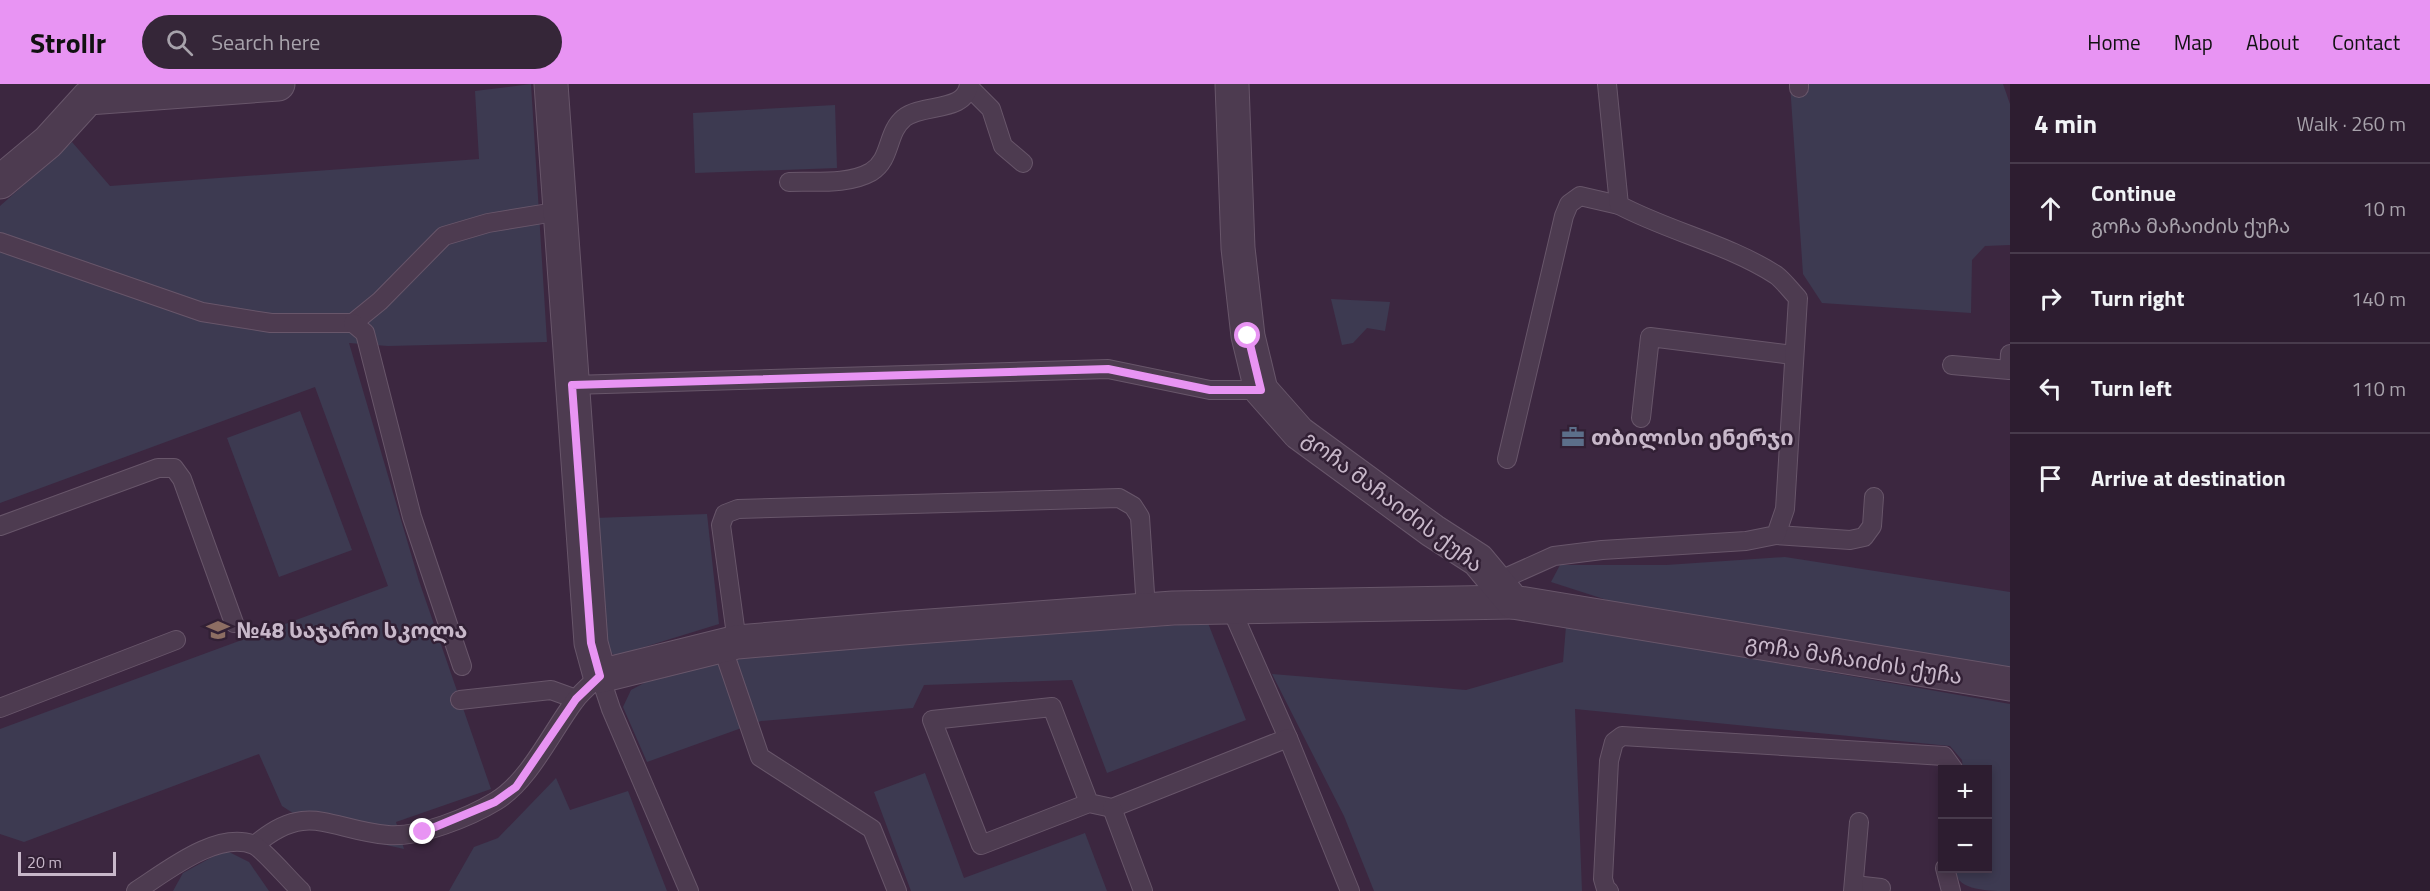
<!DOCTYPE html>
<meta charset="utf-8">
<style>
:root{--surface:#2d1d30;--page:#352638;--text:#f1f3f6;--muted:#a7a2ab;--line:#483b4c;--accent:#e894f3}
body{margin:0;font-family:"Titillium Web","Noto Sans Georgian",sans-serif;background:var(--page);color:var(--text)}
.controls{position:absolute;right:18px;bottom:18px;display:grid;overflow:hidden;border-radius:0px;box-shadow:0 3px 9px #0003}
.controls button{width:54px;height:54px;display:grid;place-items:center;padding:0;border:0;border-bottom:2px solid var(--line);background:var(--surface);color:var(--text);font:30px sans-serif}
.scale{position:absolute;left:18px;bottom:15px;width:98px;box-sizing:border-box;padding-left:6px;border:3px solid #c8b8ca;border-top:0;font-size:16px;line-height:21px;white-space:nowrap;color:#c8b8ca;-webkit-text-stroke:4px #322035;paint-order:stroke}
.stop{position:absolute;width:18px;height:18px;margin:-14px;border:4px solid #e894f3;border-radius:50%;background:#fff}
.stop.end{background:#e894f3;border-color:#fff;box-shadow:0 2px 6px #0008}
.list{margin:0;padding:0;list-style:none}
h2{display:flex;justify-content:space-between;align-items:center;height:78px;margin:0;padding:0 24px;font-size:26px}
h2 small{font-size:20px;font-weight:400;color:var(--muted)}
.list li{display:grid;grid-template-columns:39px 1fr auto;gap:18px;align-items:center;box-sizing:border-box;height:90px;padding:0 24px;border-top:2px solid var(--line)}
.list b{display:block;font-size:22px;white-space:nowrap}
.list p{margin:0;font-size:20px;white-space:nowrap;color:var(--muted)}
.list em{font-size:20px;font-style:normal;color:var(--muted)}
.icon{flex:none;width:33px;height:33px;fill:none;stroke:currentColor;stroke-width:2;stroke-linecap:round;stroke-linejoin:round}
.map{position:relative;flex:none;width:2010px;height:807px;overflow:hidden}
header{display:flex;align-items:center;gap:36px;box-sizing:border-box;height:84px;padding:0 30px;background:var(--accent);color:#111}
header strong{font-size:28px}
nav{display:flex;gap:33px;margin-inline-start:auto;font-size:21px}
.search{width:420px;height:54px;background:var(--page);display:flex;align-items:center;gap:15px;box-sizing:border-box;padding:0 21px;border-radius:33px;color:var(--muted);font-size:22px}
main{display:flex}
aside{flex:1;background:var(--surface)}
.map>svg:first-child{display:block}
.green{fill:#3d3a51}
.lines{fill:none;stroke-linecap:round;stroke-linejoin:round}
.service-casing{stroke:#68566a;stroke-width:20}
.minor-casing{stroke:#68566a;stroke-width:35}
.service{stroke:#4d3b50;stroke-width:18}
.minor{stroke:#4d3b50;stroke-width:33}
.route{stroke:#e894f3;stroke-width:8}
.labels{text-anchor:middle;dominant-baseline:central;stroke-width:5;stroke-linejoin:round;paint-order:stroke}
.poi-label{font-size:22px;font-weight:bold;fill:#c8b8ca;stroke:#322035;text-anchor:start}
.street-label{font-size:22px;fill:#c8b8ca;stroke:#322035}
</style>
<header>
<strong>Strollr</strong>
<div class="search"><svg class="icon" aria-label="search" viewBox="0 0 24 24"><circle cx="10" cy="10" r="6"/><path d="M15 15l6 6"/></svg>Search here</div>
<nav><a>Home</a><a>Map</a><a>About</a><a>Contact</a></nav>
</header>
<main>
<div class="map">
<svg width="2010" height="807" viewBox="0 0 2010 807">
<rect width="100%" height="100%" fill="#3c2740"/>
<!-- green -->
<g class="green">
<polygon points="531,0 547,258 388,262 349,259 419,497 491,705 396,738 404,765 319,746 282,722 259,670 24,758 0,750 0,645 388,502 315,303 0,419 0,122 72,58 110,102 479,75 475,7"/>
<polygon points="1790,0 2003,0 2010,20 2010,161 1985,162 1972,176 1971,229 1822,219 1803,190"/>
<polygon points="835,21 837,84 695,89 693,29"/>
<polygon points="1331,215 1390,218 1385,247 1367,244 1353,259 1342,261"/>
<polygon points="300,327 352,466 279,493 227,354"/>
<polygon points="707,430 719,540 615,572 606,564 594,434"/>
<polygon points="1785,473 2010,508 2010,586 1610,517 1551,498 1560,481 1666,481"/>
<polygon points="1208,539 1246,636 1107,689 1072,596 924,601 913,624 761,637 647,678 623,623 631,606 659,591 767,570"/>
<path d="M1566,542L2010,620V807C1990,807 1954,807 1956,785L1988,784V686L1963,685L1962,676L1950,662L1575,625L1582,807H1374L1344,732L1272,590L1466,606L1563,578Z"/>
<polygon points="925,689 964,794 1085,749 1107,807 911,807 874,708"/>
<polygon points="556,694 570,726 628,707 667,807 449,807 474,763 498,754"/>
<polygon points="225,766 249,778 269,807 173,807 183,789"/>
</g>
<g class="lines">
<!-- service casing -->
<g class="service-casing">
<g id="service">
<polyline points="1799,0 1799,4"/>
<polyline points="969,3 991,25 1003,62 1023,79"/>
<path d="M789,98C815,97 848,101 871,88C892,75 886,49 904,34C923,19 966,29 969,0"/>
<polyline points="0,158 202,228 271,239 353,239 380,217 444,152 488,139 561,127"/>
<polyline points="353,239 365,249 412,433 462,582"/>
<polyline points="1952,281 2009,286 2010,270"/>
<polyline points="572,301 1108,285 1210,306 1261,306"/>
<polyline points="1641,334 1650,253 1793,271"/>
<polyline points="1507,375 1564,132 1569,120 1580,112 1619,121"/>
<polyline points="0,442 158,384 174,384 182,395 234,539"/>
<polyline points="1776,451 1850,456 1864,453 1872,442 1874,413"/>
<path d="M1496,498L1554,472L1602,466L1746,457L1776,451L1785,425L1798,214C1791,207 1784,197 1776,191C1728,160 1670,148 1619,121L1607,0"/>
<polyline points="1230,522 1288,654"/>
<polyline points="737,558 721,441 725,430 738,425 1119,414 1133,422 1140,433 1146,525"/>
<polyline points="722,562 760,673 872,745 897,807"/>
<polyline points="460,616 551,606 576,615"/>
<polyline points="0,624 176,556"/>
<polyline points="1089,719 1052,623 932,636 981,761 1089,719 1112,724 1288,654 1350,807"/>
<polyline points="1112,724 1143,807"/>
<path d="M255,761C307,716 330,746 388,751C418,754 470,733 496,717C529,697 551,649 574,618C581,608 591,600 600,592L611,625L689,807"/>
<polyline points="1945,784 1951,807"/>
<polyline points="1854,801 1881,804"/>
<path d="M136,807C166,788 217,746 254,761C263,765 291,798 301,807"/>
<polyline points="1609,807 1606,805 1603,795 1609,677 1614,658 1622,652 1944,672 1954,686"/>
<polyline points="1853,807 1859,738"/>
</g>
</g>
<!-- minor casing -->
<g class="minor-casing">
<g id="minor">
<polyline points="551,0 591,559 600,592 737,558 902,544 1173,524 1513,518"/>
<polyline points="1232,0 1238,164 1248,252 1261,306 1299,349 1433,447 1478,476 1513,518 2010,600"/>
<polyline points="0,98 48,58 88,14 278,0"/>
</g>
</g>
<!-- service -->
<use href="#service" class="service"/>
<!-- minor -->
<use href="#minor" class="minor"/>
</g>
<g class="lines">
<!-- route -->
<polyline class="route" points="423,748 495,718 516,703 576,615 600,592 591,559 572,301 1108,285 1210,306 1261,306 1248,252"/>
</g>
<!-- icons -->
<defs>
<g id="office-bare" transform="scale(1.8)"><path d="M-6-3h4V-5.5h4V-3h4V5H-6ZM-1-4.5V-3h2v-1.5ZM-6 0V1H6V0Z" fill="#5c6f8a" stroke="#322035" stroke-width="2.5" paint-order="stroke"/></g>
<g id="school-bare" transform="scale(1.8)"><path d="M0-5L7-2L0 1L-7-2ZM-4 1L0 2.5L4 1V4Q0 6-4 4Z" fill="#8d6e63" stroke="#322035" stroke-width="2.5" paint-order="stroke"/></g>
</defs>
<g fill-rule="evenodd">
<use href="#office-bare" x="1573" y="353"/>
<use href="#school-bare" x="218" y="546"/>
</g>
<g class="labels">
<!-- poi labels -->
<g class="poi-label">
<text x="1591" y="353">თბილისი ენერჯი</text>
<text x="236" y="546">№48 საჯარო სკოლა</text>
</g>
<!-- street labels -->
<g class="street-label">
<text transform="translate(1393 417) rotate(37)">გოჩა მაჩაიძის ქუჩა</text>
<text transform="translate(1854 575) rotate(9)">გოჩა მაჩაიძის ქუჩა</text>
</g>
</g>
</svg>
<div class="controls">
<button>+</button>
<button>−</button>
</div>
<div class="scale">20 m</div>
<div class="stop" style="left:1248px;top:252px"></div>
<div class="stop end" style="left:423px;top:748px"></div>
</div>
<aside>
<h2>4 min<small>Walk · 260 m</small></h2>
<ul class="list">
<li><svg class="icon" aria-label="ahead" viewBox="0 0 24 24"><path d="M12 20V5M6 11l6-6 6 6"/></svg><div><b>Continue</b><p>გოჩა მაჩაიძის ქუჩა</p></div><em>10 m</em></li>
<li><svg class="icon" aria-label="right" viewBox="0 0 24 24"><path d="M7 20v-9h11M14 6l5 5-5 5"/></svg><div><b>Turn right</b></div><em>140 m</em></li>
<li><svg class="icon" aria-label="left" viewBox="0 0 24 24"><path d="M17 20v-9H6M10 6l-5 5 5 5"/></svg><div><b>Turn left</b></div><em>110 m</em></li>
<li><svg class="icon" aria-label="arrive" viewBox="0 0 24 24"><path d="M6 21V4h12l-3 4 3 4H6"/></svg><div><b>Arrive at destination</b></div></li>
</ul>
</aside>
</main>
